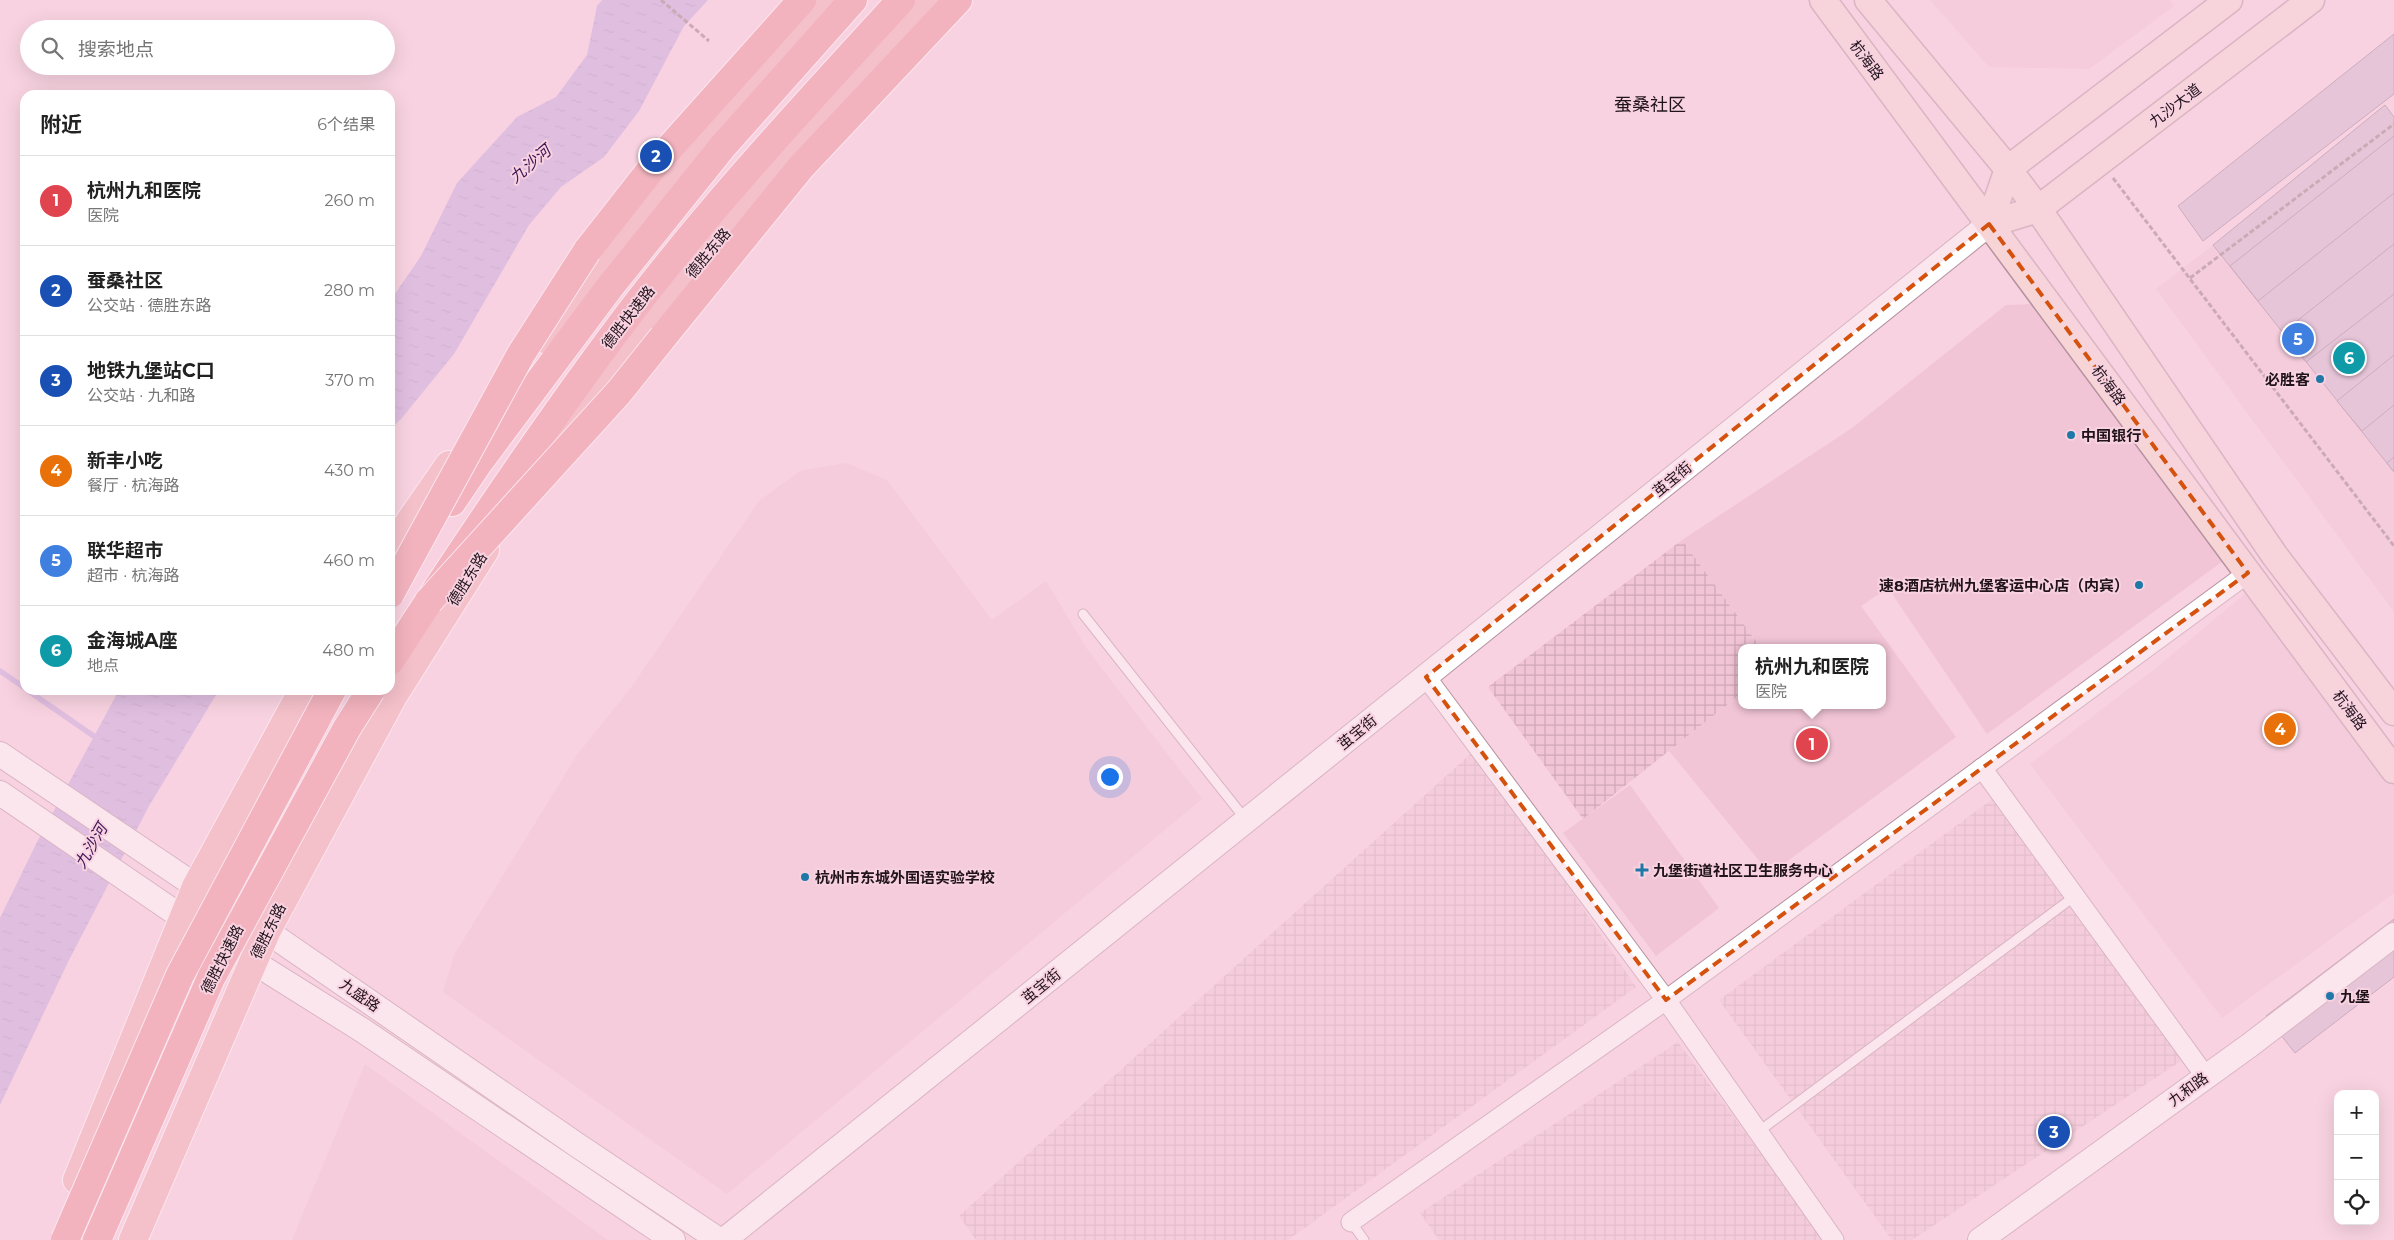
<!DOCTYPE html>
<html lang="zh">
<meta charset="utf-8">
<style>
:root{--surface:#fff;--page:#f6f6f6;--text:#222;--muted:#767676;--line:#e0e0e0;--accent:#0b8043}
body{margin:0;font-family:Montserrat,"Noto Sans SC",sans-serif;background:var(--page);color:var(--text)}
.controls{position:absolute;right:15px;bottom:15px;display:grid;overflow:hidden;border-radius:10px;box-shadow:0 5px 20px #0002}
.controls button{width:45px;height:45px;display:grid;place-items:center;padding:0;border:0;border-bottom:1px solid var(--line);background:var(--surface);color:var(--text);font:25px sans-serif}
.you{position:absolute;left:1109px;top:776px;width:18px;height:18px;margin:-12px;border:4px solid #fff;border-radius:50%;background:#1a73e8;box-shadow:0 0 0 8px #1a73e833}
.badge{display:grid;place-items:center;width:32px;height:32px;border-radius:50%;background:var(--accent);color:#fff;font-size:16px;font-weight:700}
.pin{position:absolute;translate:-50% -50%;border:2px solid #fff;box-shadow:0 1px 5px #0006}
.popup{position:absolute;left:1738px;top:644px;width:148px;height:65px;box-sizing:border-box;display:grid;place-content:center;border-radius:10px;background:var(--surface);filter:drop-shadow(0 1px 4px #0005);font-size:16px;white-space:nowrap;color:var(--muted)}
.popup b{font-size:19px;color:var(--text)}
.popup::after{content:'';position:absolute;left:50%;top:100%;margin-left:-10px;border:10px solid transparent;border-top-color:var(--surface)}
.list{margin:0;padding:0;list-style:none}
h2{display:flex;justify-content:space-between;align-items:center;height:65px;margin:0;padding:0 20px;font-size:21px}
h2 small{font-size:16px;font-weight:400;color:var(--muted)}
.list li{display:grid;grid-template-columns:32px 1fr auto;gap:15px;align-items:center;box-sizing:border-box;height:90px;padding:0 20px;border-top:1px solid var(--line)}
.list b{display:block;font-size:19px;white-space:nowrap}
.list p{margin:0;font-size:16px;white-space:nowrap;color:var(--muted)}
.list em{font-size:16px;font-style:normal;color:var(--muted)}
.icon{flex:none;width:28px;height:28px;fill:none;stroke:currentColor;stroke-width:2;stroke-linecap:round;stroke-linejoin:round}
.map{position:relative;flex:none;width:2394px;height:1240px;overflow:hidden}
.search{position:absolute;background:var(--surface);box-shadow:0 5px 20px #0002;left:20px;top:20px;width:375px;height:55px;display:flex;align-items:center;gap:12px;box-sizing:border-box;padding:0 18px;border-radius:28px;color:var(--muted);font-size:19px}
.panel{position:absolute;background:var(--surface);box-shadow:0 5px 20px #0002;left:20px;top:90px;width:375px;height:605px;border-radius:15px}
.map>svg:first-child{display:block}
.built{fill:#f2c5d6}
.industrial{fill:url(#industrial-grid)}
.water{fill:url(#water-ripples)}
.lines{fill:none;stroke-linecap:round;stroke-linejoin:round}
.stream{stroke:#c3a7e0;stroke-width:5.5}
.building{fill:#d3b7cf;stroke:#987e95}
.service-casing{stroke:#b5929f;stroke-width:11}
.minor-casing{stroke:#b5929f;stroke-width:21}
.tertiary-casing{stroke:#b5929f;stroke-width:26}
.secondary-casing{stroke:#b5929f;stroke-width:29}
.primary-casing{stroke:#fff;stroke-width:30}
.trunk-casing{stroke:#fff;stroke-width:30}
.path{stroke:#947a84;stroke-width:3;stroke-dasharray:5 2.5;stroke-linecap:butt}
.service{stroke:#fff;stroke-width:9}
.minor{stroke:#fff;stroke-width:19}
.tertiary{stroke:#fff;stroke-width:24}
.secondary{stroke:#f7d5d7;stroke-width:26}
.primary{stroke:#efaab0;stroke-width:28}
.trunk{stroke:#ea8e96;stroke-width:28}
.trunk-bridge-casing{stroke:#fff;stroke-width:30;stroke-linecap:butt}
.trunk-bridge{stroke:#ea8e96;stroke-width:28}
.marked{fill:none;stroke:#d4520d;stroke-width:4;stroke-dasharray:10 6;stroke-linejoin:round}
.poi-dot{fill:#1f78a7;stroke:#f8d2e0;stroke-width:2}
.labels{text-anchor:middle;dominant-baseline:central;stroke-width:4;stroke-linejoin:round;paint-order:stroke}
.street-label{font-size:15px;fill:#201319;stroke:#f8d2e0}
.poi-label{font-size:15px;font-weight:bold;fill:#201319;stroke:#f8d2e0;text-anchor:start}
.water-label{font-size:16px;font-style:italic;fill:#3a1455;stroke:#f8d2e0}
.quarter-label{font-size:18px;fill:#201319;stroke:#f8d2e0}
</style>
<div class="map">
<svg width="2394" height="1240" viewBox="0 0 2394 1240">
<defs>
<pattern id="industrial-grid" width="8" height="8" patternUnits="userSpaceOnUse" patternTransform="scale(1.25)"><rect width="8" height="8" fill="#f2c5d6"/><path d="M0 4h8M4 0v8" fill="none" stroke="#cfa8b7"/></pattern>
<pattern id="water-ripples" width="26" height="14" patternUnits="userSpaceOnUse" patternTransform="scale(1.25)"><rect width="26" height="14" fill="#c3a7e0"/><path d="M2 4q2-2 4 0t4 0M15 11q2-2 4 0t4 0" fill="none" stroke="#a78fc0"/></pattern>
</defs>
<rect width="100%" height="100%" fill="#f8d2e0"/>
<!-- built -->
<g class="built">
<polygon points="1930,0 2169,0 2174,6 2089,69 1989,67"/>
<polygon points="2213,245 2394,472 2394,612 2156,289"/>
<polygon points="2036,304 2084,365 2223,561 1987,734 1888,588 1861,606 1956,737 1770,874 1669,751 1742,693 1742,705 1882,705 1882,648 1761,648 1682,540 1852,428 2006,305"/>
<polygon points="846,463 887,480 992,620 1046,581 1087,649 1202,799 727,1194 443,992 454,955 577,755 630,689 759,501 800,471"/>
<polygon points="2259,582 2394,770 2394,893 2222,1018 2030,764 2156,668"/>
<polygon points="1630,785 1719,908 1656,956 1563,833"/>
<polygon points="365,1064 608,1240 292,1240"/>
</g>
<!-- industrial -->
<g class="industrial">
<polygon points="1682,540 1761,648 1742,648 1742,693 1583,819 1488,687"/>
<polygon points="1476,749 1636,987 1288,1240 976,1240 959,1216"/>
<polygon points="2002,792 2193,1053 1912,1240 1892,1240 1719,1000"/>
<polygon points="1678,1042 1825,1240 1439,1240 1420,1213"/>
</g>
<!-- water -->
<g class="water">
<polygon points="602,0 708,0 684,26 639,111 604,157 561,187 529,225 454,354 401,419 390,429 390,301 421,256 457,183 517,117 556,97 587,55 597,6"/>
<polygon points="119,690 219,690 149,806 68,962 0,1105 0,918 37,842"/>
</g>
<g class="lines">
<!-- stream -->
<g class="stream">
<polyline points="0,671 25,688"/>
<polyline points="27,690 98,739"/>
</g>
</g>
<!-- building -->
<g class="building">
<polygon points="2394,34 2394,94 2203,241 2178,206"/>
<polygon points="2385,105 2394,117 2394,472 2213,245"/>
<polygon points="2394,136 2394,193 2258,301 2230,266"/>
<polygon points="2394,244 2394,294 2306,362 2283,332"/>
<polygon points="2394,355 2394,405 2362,431 2337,401"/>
<polygon points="2394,457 2394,472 2387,463"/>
<polygon points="2394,919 2394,977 2295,1053 2266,1016"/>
</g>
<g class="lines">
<!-- service casing -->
<g class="service-casing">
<g id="service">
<polyline points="1083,614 1246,820"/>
<polyline points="1758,1132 2075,896"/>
<polyline points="1351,1222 1364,1240"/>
</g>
</g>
<!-- minor casing -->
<g class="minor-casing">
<g id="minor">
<polyline points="1426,677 1666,1000 1834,1240"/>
<polyline points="1982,768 2206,1077"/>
<polyline points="1351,1222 1666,1000 2248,573"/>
</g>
</g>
<!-- tertiary casing -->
<g class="tertiary-casing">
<g id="tertiary">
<polyline points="0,754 212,897"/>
<polyline points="0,793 183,918 362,1030 673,1240"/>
<polyline points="252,921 577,1145 719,1240"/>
<polyline points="724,1240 1989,224"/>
<polyline points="1980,1240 2250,1045 2394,935"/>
</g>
</g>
<!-- secondary casing -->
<g class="secondary-casing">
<g id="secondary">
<polyline points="1823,0 2394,770"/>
<polyline points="1868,0 2008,169 2038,209 2275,556 2394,712"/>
<polyline points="2008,169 2229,0"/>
<polyline points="1989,224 2038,209 2311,0"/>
<polyline points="1989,224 2008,169"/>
</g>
</g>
<!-- primary casing -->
<g class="primary-casing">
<g id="primary">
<polyline points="544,339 756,68 822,0"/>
<polyline points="558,445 612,370 794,150 930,0"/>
<polyline points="390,550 449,465"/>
<polyline points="77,1180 196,887 303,690"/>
<polyline points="133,1240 267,930 393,696 485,550"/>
</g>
</g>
<!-- trunk casing -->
<g class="trunk-casing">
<g id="trunk">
<polyline points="587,251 656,163 802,0"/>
<polyline points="663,337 801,167 958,0"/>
<polyline points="452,502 479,462 609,288 723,146 853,0"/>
<path d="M390,661C461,551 533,443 611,338C699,219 801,109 901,0"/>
</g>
</g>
<!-- path -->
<g class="path">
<polyline points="661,0 709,41"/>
<polyline points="2113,178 2394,546"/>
<polyline points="2190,278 2394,124"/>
</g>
<!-- service -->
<use href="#service" class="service"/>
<!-- minor -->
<use href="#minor" class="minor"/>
<!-- tertiary -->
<use href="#tertiary" class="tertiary"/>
<!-- secondary -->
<use href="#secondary" class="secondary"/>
<!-- primary -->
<use href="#primary" class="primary"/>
<!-- trunk -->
<use href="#trunk" class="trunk"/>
<!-- trunk-bridge casing -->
<g class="trunk-bridge-casing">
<g id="trunk-bridge">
<polyline points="390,594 521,354 587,251"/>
<polyline points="429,601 619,392 663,337"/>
<polyline points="65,1240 180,975 332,690"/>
<polyline points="97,1240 211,978 347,728 371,690"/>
</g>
</g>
<!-- trunk-bridge -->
<use href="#trunk-bridge" class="trunk-bridge"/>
</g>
<!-- marked area -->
<path d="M0 0H2394V1240H0ZM1989,224L2248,573L1666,1000L1426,677Z" fill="#f8d2e0" fill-opacity=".55" fill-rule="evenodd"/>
<path class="marked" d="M1989,224L2248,573L1666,1000L1426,677Z"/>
<!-- markers -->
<g class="poi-dot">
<circle cx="2320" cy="379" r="5"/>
<circle cx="2071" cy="435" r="5"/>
<circle cx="2139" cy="585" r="5"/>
<path d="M1639.5 862.5h5v5h5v5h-5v5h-5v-5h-5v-5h5z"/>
<circle cx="805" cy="877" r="5"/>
<circle cx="2330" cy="996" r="5"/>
</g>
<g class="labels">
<!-- street labels -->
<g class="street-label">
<text transform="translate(1867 60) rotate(53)">杭海路</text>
<text transform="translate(2175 105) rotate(-37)">九沙大道</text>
<text transform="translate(708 253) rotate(-50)">德胜东路</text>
<text transform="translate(628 317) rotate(-52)">德胜快速路</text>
<text transform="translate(2109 385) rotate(53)">杭海路</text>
<text transform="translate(1672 479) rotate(-39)">茧宝街</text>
<text transform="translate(467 579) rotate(-58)">德胜东路</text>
<text transform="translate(2350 710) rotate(53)">杭海路</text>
<text transform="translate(1357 732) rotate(-39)">茧宝街</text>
<text transform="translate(268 931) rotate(-64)">德胜东路</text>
<text transform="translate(222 959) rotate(-63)">德胜快速路</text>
<text transform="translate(1041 986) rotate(-39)">茧宝街</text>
<text transform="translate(360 995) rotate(35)">九盛路</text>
<text transform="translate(2188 1089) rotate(-36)">九和路</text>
</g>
<!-- poi labels -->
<g class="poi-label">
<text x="2310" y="379" text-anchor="end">必胜客</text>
<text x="2081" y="435">中国银行</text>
<text x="2129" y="585" text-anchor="end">速8酒店杭州九堡客运中心店（内宾）</text>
<text x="1653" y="870">九堡街道社区卫生服务中心</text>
<text x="815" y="877">杭州市东城外国语实验学校</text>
<text x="2340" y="996">九堡</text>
</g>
<!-- water labels -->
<g class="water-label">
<text transform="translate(530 164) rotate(-40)">九沙河</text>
<text transform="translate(91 846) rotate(-60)">九沙河</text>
</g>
<!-- quarter labels -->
<g class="quarter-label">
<text x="1650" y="105">蚕桑社区</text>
</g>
</g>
</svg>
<div class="controls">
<button>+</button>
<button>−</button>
<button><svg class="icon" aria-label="locate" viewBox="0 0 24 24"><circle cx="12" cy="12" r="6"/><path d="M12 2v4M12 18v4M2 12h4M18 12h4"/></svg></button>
</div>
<div class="you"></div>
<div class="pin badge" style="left:1812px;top:744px;background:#e0444e">1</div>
<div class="popup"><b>杭州九和医院</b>医院</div>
<div class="pin badge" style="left:656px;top:156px;background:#1a4fb4">2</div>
<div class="pin badge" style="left:2054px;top:1132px;background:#1a4fb4">3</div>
<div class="pin badge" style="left:2280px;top:729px;background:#e8710a">4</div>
<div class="pin badge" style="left:2298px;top:339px;background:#3f7fe0">5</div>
<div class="pin badge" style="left:2349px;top:358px;background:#0f9aa8">6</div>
<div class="search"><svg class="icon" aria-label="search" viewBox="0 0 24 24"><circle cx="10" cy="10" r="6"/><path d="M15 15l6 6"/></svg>搜索地点</div>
<section class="panel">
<h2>附近<small>6个结果</small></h2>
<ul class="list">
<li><span class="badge" style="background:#e0444e">1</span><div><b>杭州九和医院</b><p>医院</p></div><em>260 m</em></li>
<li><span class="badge" style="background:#1a4fb4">2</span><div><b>蚕桑社区</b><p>公交站 · 德胜东路</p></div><em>280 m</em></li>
<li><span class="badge" style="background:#1a4fb4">3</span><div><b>地铁九堡站C口</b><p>公交站 · 九和路</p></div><em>370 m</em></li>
<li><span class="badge" style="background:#e8710a">4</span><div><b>新丰小吃</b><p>餐厅 · 杭海路</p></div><em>430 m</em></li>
<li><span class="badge" style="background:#3f7fe0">5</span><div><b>联华超市</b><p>超市 · 杭海路</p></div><em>460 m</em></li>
<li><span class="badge" style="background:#0f9aa8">6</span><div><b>金海城A座</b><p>地点</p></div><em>480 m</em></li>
</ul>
</section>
</div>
